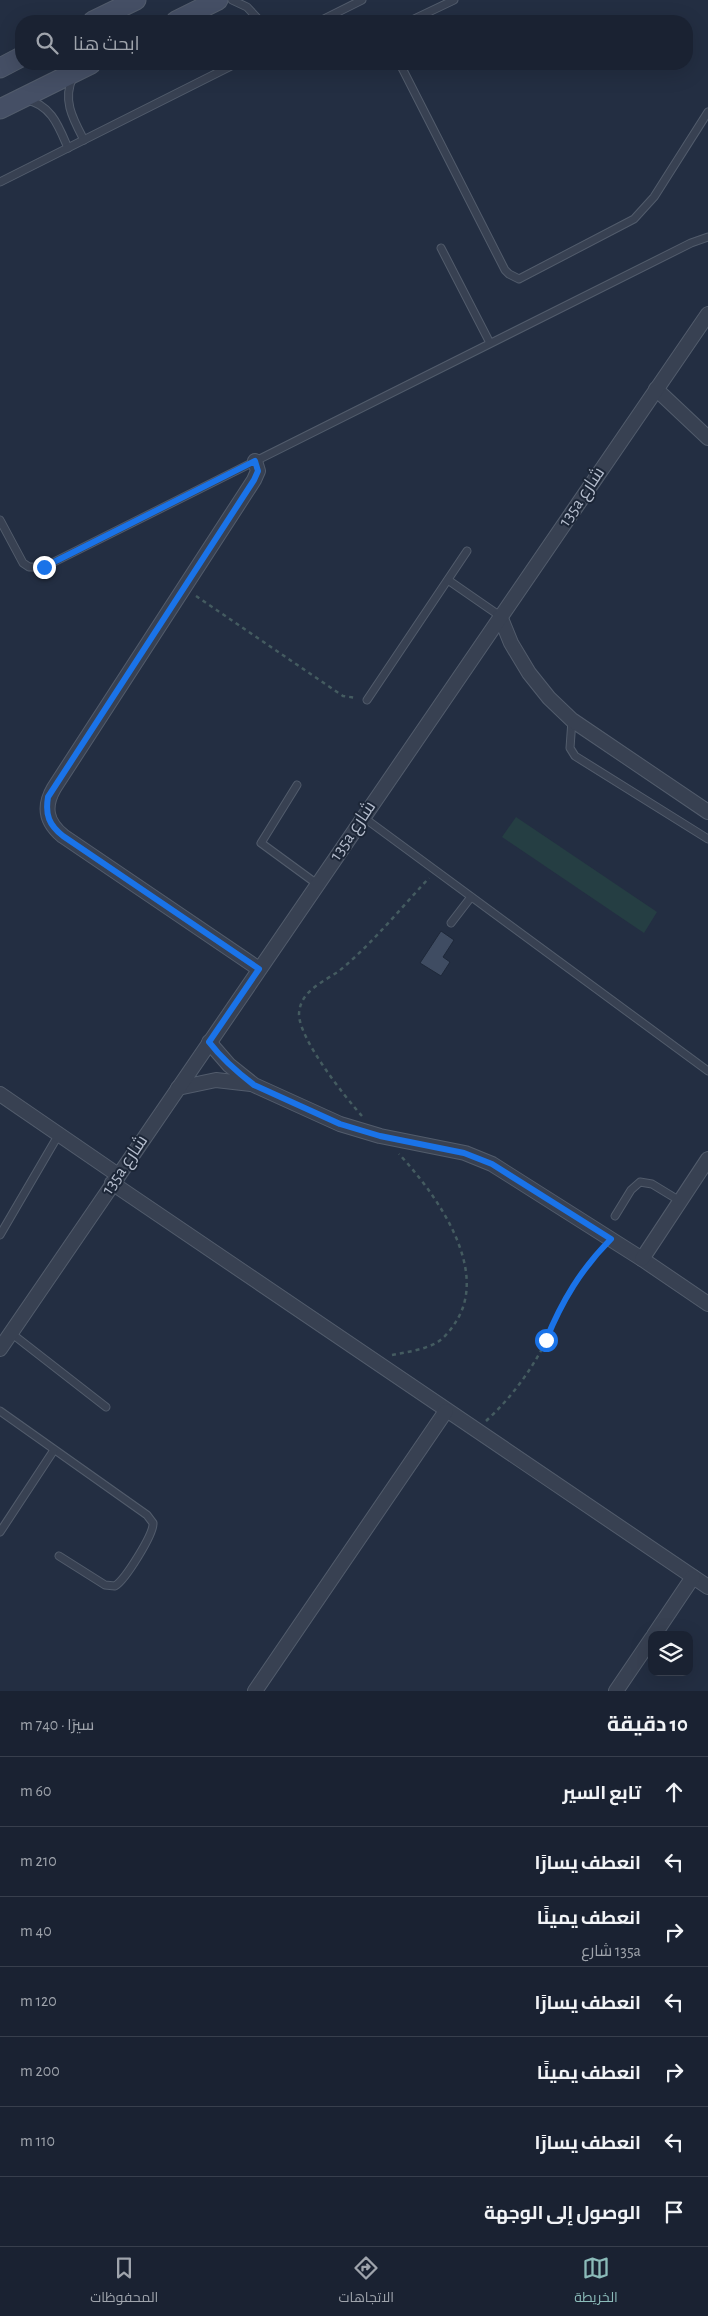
<!DOCTYPE html>
<html lang="ar">
<meta charset="utf-8">
<style>
:root{--surface:#1a2232;--page:#272f3e;--text:#f1f3f6;--muted:#9fa4ac;--line:#383f4d;--accent:#8bbbb9}
body{margin:0;font-family:"Alegreya Sans",Cairo,sans-serif;background:var(--page);color:var(--text);direction:rtl}
.controls{position:absolute;right:15px;bottom:15px;display:grid;overflow:hidden;border-radius:10px;box-shadow:0 5px 20px #0002}
.controls button{width:45px;height:45px;display:grid;place-items:center;padding:0;border:0;border-bottom:1px solid var(--line);background:var(--surface);color:var(--text);font:25px sans-serif}
.stop{position:absolute;width:15px;height:15px;margin:-11px;border:4px solid #1a73e8;border-radius:50%;background:#fff}
.stop.end{background:#1a73e8;border-color:#fff;box-shadow:0 1px 5px #0008}
.list{margin:0;padding:0;list-style:none}
h2{display:flex;justify-content:space-between;align-items:center;height:65px;margin:0;padding:0 20px;font-size:21px}
h2 small{font-size:16px;font-weight:400;color:var(--muted)}
.list li{display:grid;grid-template-columns:32px 1fr auto;gap:15px;align-items:center;box-sizing:border-box;height:70px;padding:0 20px;border-top:1px solid var(--line)}
.list b{display:block;font-size:19px;white-space:nowrap}
.list p{margin:0;font-size:16px;white-space:nowrap;color:var(--muted)}
.list em{font-size:16px;font-style:normal;color:var(--muted)}
.icon{flex:none;width:28px;height:28px;fill:none;stroke:currentColor;stroke-width:2;stroke-linecap:round;stroke-linejoin:round}
.map{position:relative;flex:none;width:708px;height:1691px;overflow:hidden;direction:ltr}
.search{position:absolute;background:var(--surface);box-shadow:0 5px 20px #0002;left:15px;right:15px;top:15px;height:55px;display:flex;align-items:center;gap:12px;box-sizing:border-box;padding:0 18px;border-radius:20px;color:var(--muted);font-size:19px}
.sheet{height:555px;background:var(--surface)}
nav{display:flex;justify-content:space-around;align-items:center;box-sizing:border-box;height:70px;border-top:1px solid var(--line);background:var(--surface);font-size:14px;color:var(--muted)}
nav a{display:grid;justify-items:center;gap:2px}
nav .on{color:var(--accent)}
.map>svg:first-child{display:block}
.green{fill:#253e43}
.building{fill:#3f4c62;stroke:#1e2839}
.lines{fill:none;stroke-linecap:round;stroke-linejoin:round}
.lane-casing{stroke:#525c6c;stroke-width:9}
.street-casing{stroke:#525c6c;stroke-width:16}
.secondary-casing{stroke:#525c6c;stroke-width:21}
.path{stroke:#445b60;stroke-width:2.5;stroke-dasharray:4 4;stroke-linecap:butt}
.lane{stroke:#384152;stroke-width:7}
.street{stroke:#384152;stroke-width:14}
.secondary{stroke:#454f65;stroke-width:19}
.route{stroke:#1a73e8;stroke-width:6}
.labels{text-anchor:middle;dominant-baseline:central;stroke-width:4;stroke-linejoin:round;paint-order:stroke}
.street-label{font-size:18px;fill:#b4bccc;stroke:#1c2637}
</style>
<div class="map">
<svg width="708" height="1691" viewBox="0 0 708 1691">
<rect width="100%" height="100%" fill="#232e42"/>
<!-- green -->
<polygon class="green" points="516,817 657,912 644,933 502,837"/>
<!-- building -->
<polygon class="building" points="441,931 454,940 443,957 450,962 441,976 420,963"/>
<g class="lines">
<!-- lane casing -->
<g class="lane-casing">
<g id="lane">
<polyline points="232,0 247,7 260,21"/>
<polyline points="320,21 362,0"/>
<polyline points="410,21 454,0"/>
<polyline points="400,64 505,270 509,274 519,279 634,219 654,197 708,112"/>
<path d="M73,77C62,100 73,119 84,140"/>
<path d="M26,100C51,104 59,127 68,148"/>
<polyline points="0,182 235,64"/>
<polyline points="441,248 490,343"/>
<polyline points="0,520 23,563 29,567 44,567 691,243 708,237"/>
<polyline points="448,580 500,616"/>
<polyline points="367,700 467,551"/>
<polyline points="572,720 570,748 575,756 708,839"/>
<polyline points="297,785 261,843 317,884"/>
<polyline points="363,817 708,1071"/>
<polyline points="451,923 471,897"/>
<polyline points="615,1216 631,1190 640,1182 652,1184 680,1201"/>
<polyline points="0,1235 59,1134"/>
<polyline points="11,1333 106,1407"/>
<path d="M0,1411L147,1515L153,1523C154,1534 125,1580 115,1586L105,1585L59,1556"/>
<polyline points="0,1532 54,1450"/>
</g>
</g>
<!-- street casing -->
<g class="street-casing">
<g id="street">
<polyline points="656,389 708,438"/>
<path d="M255,461L258,471L254,480L54,788C43,807 46,822 63,836L259,969"/>
<polyline points="500,616 511,643 529,673 549,698 572,720 708,812"/>
<polyline points="209,1042 229,1065 254,1085 340,1124 380,1136 465,1153 492,1164 642,1259 708,1304"/>
<polyline points="178,1088 216,1080 251,1084"/>
<polyline points="0,1094 118,1175"/>
<polyline points="112,1183 708,1587"/>
<polyline points="642,1259 708,1159"/>
<polyline points="0,1349 708,314"/>
<polyline points="654,1635 693,1577"/>
<polyline points="255,1691 446,1411"/>
<polyline points="616,1691 652,1638"/>
</g>
</g>
<!-- secondary casing -->
<g class="secondary-casing">
<g id="secondary">
<polyline points="93,21 136,0"/>
<polyline points="176,21 218,0"/>
<polyline points="0,68 21,57"/>
<polyline points="0,109 91,64"/>
</g>
</g>
<!-- path -->
<g class="path">
<polyline points="196,596 343,696 357,698"/>
<path d="M362,1116C345,1097 299,1039 299,1014C300,991 323,982 339,971C372,944 400,909 429,878"/>
<path d="M392,1355C407,1352 423,1350 436,1343C445,1338 452,1328 457,1320C489,1267 435,1193 399,1154"/>
<path d="M486,1421C511,1398 531,1371 546,1341C562,1307 574,1275 602,1249"/>
</g>
<!-- lane -->
<use href="#lane" class="lane"/>
<!-- street -->
<use href="#street" class="street"/>
<!-- secondary -->
<use href="#secondary" class="secondary"/>
</g>
<g class="lines">
<!-- route -->
<path class="route" d="M44,567L255,461L258,471L254,480L48,797C45,815 49,825 63,836L259,969L209,1042C222,1059 237,1072 254,1085L340,1124L380,1136L464,1153L492,1164L611,1239C581,1269 562,1301 546,1340"/>
</g>
<g class="labels">
<!-- street labels -->
<g class="street-label">
<text transform="translate(582 497) rotate(-56)">135a شارع</text>
<text transform="translate(353 831) rotate(-56)">135a شارع</text>
<text transform="translate(125 1165) rotate(-56)">135a شارع</text>
</g>
</g>
</svg>
<div class="controls">
<button><svg class="icon" aria-label="layers" viewBox="0 0 24 24"><path d="M12 4l9 5-9 5-9-5zM3 14l9 5 9-5"/></svg></button>
</div>
<div class="stop" style="left:546px;top:1340px"></div>
<div class="stop end" style="left:44px;top:567px"></div>
<div class="search"><svg class="icon" aria-label="search" viewBox="0 0 24 24"><circle cx="10" cy="10" r="6"/><path d="M15 15l6 6"/></svg>ابحث هنا</div>
</div>
<section class="sheet">
<h2>10 دقيقة<small>سيرًا · 740 m</small></h2>
<ul class="list">
<li><svg class="icon" aria-label="ahead" viewBox="0 0 24 24"><path d="M12 20V5M6 11l6-6 6 6"/></svg><div><b>تابع السير</b></div><em>60 m</em></li>
<li><svg class="icon" aria-label="left" viewBox="0 0 24 24"><path d="M17 20v-9H6M10 6l-5 5 5 5"/></svg><div><b>انعطف يسارًا</b></div><em>210 m</em></li>
<li><svg class="icon" aria-label="right" viewBox="0 0 24 24"><path d="M7 20v-9h11M14 6l5 5-5 5"/></svg><div><b>انعطف يمينًا</b><p>135a شارع</p></div><em>40 m</em></li>
<li><svg class="icon" aria-label="left" viewBox="0 0 24 24"><path d="M17 20v-9H6M10 6l-5 5 5 5"/></svg><div><b>انعطف يسارًا</b></div><em>120 m</em></li>
<li><svg class="icon" aria-label="right" viewBox="0 0 24 24"><path d="M7 20v-9h11M14 6l5 5-5 5"/></svg><div><b>انعطف يمينًا</b></div><em>200 m</em></li>
<li><svg class="icon" aria-label="left" viewBox="0 0 24 24"><path d="M17 20v-9H6M10 6l-5 5 5 5"/></svg><div><b>انعطف يسارًا</b></div><em>110 m</em></li>
<li><svg class="icon" aria-label="arrive" viewBox="0 0 24 24"><path d="M6 21V4h12l-3 4 3 4H6"/></svg><div><b>الوصول إلى الوجهة</b></div></li>
</ul>
</section>
<nav>
<a class="on"><svg class="icon" aria-label="map" viewBox="0 0 24 24"><path d="M3 6l6-2 6 2 6-2v14l-6 2-6-2-6 2zM9 4v14M15 6v14"/></svg>الخريطة</a>
<a><svg class="icon" aria-label="directions" viewBox="0 0 24 24"><path d="M12 3l9 9-9 9-9-9zM9 14v-3h6M13 9l2 2-2 2"/></svg>الاتجاهات</a>
<a><svg class="icon" aria-label="saved" viewBox="0 0 24 24"><path d="M7 4h10v16l-5-4-5 4z"/></svg>المحفوظات</a>
</nav>
